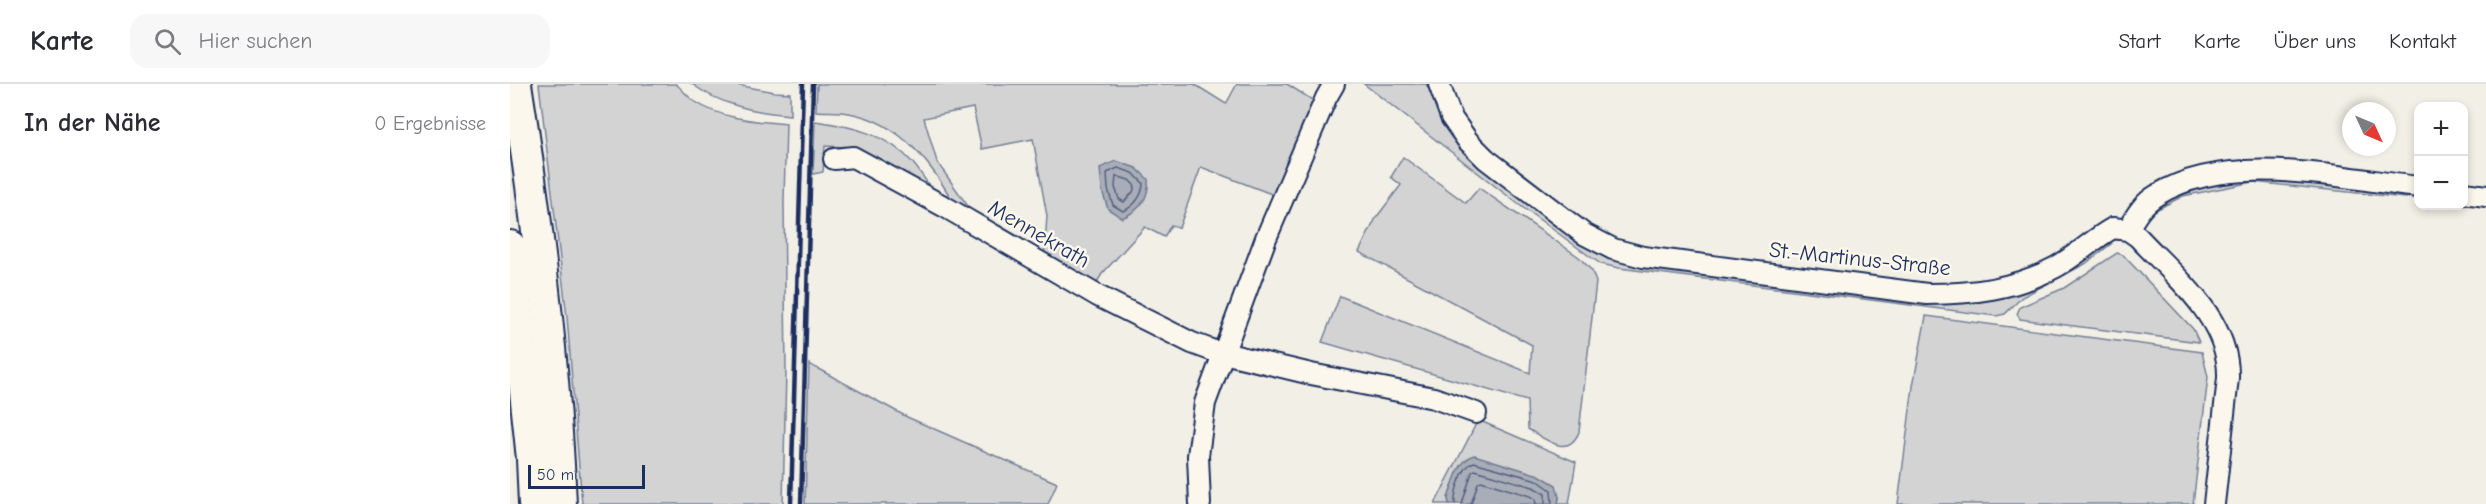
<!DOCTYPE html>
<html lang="de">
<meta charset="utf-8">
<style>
:root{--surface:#fff;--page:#f7f7f7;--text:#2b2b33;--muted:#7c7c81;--line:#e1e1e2}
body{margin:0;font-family:"Comic Neue",sans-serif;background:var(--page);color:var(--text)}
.controls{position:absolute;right:18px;top:18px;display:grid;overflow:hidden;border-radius:12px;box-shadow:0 3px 9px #0003}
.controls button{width:54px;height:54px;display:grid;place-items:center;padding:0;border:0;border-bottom:2px solid var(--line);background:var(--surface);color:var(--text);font:30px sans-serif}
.compass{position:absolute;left:1832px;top:18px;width:54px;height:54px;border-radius:50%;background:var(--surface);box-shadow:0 3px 9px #0003;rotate:134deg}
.scale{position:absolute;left:18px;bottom:15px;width:117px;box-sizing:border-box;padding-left:6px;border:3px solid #1b2f5e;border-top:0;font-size:16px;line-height:21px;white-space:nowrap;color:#1b2f5e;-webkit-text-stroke:4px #fbf7ec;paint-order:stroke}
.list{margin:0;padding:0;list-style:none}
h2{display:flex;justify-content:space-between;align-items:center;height:78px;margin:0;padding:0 24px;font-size:26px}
h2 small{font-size:20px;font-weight:400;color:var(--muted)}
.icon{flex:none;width:33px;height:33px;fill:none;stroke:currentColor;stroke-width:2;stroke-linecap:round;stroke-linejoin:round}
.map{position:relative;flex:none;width:1976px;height:420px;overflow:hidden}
header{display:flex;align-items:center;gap:36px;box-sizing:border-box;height:84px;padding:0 30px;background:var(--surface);border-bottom:2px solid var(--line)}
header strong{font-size:28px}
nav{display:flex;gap:33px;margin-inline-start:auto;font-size:21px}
.search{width:420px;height:54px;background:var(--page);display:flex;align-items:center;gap:15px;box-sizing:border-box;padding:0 21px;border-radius:18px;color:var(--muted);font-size:22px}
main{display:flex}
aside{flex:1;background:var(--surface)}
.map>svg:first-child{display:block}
.green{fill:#d2d3d2;stroke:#768198;stroke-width:1.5}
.water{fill:#a9adb7;stroke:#707b93;stroke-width:1.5}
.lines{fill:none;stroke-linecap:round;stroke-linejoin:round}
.shore{stroke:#546182;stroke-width:1.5}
.minor-casing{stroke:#1b2f5e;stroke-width:24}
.highway-casing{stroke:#1b2f5e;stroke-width:34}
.minor{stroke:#fbf7ec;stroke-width:20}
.highway{stroke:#fbf7ec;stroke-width:30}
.rail{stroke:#1b2f5e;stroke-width:4.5}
.labels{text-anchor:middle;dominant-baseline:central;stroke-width:5;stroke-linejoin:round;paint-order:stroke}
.street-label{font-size:22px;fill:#1b2f5e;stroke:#fbf7ec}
</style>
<header>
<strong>Karte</strong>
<div class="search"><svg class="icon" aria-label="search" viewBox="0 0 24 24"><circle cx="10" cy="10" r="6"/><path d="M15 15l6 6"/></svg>Hier suchen</div>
<nav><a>Start</a><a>Karte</a><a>Über uns</a><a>Kontakt</a></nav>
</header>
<main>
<aside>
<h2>In der Nähe<small>0 Ergebnisse</small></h2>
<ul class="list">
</ul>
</aside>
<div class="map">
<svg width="1976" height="420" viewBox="0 0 1976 420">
<rect width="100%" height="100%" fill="#f2efe6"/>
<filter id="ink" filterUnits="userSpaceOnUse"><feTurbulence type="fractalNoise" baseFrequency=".0167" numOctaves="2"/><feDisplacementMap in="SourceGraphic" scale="12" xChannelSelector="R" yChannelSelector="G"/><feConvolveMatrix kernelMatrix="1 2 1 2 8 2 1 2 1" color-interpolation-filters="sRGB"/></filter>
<g filter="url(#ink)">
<!-- green -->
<g class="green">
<path d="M29,0H166C172,5 177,12 184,17C211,35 245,37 276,40L274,117L276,287L273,420H72L57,233Z"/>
<path d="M182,0H221L265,8L280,9V31C245,28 210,21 182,0Z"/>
<path d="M307,0H684L716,20L727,0H777L804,17L764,111L691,83L669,144L661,141L654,153L635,143L592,190L584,203L534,173L537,132L523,55L472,65L463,24L414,34L427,78L462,128L447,125C423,81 391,38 339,29C328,27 317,28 306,27Z"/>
<polygon points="854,0 916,0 934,34 1020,120 1163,184 1261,201 1432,217 1588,161 1601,160 1575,180 1512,213 1495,230 1486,232 1109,184 1091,180 1082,174 1008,120"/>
<path d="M305,37C341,42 377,50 402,78C410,87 417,99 424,108L357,71L336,63L315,62L313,88L303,90Z"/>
<path d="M893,73L956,119L969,104L1069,173L1082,187L1086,198L1069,348C1058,375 1035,355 1018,345L1017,317L812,258L830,212L1020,289L1022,261L849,168L866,134L891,101L881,93Z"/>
<path d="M1760,93L1908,112L1895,114L1743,98L1673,112L1642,128C1673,96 1718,97 1760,93Z"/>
<polygon points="1607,169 1613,171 1683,245 1689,258 1510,235 1507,230 1510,223 1554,204"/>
<polygon points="1416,232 1692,268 1698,293 1683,420 1388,420 1403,302"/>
<polygon points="299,280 397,333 547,399 538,420 295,420"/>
<polygon points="968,336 1066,378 1059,420 1048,420 1049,413 938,414 939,420 925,420"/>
</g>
<!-- water -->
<g class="water">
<path d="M606,77L626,84L638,95C640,114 629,127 612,134L598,125L592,106L590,84Z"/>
<path d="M964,371L1029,391L1046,401L1049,413L1048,420H939L938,414C944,398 947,378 964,371Z"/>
</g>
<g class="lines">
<!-- shore -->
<g class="shore">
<path d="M608,84L623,89L633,99C633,111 624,123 613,127L603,121L598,105L597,89Z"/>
<polygon points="606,92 619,96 625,102 623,108 614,118 609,115 605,103"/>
<path d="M945,420C944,408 952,382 964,378L1027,396L1041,406L1042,420"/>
<polyline points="952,420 962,388 965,386 1023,403 1035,410 1035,420"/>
<polyline points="961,420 968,399 971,397 1020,412 1025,415 1026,420"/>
</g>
<!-- minor casing -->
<g class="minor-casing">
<g id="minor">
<path d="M929,0L941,33L958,57L976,75L1074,150L1103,165L1133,173L1417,210C1462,210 1505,205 1546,183C1566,172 1583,155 1603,144L1618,146L1628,153C1665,193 1720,235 1718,294L1704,420"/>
<polyline points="324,75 343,73 437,124 588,212 682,259 701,266 801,290 924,314 966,329"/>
<polyline points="1954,109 1976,112"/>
<path d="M1618,146C1625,132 1633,119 1647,111C1717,67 1831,94 1908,103"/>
<polyline points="690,420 688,372 695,319 756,154 816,14 824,0"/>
</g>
</g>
<!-- highway casing -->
<g class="highway-casing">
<g id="highway">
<path d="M6,0C28,139 45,279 51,420"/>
<polyline points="0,162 22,375 24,420"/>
</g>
</g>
<!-- minor -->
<use href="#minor" class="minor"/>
<!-- highway -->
<use href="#highway" class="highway"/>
<!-- rail -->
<g class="rail">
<polyline points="281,420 293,0"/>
<polyline points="291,420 303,0"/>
</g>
</g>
</g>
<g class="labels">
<!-- street labels -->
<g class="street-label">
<text transform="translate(529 150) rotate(30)">Mennekrath</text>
<text transform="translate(1350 175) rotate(6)">St.-Martinus-Straße</text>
</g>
</g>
</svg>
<div class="controls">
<button>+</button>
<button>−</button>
</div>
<svg class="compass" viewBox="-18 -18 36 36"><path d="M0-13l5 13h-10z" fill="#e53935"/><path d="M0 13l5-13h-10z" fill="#7c7c81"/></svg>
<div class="scale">50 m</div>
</div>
</main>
